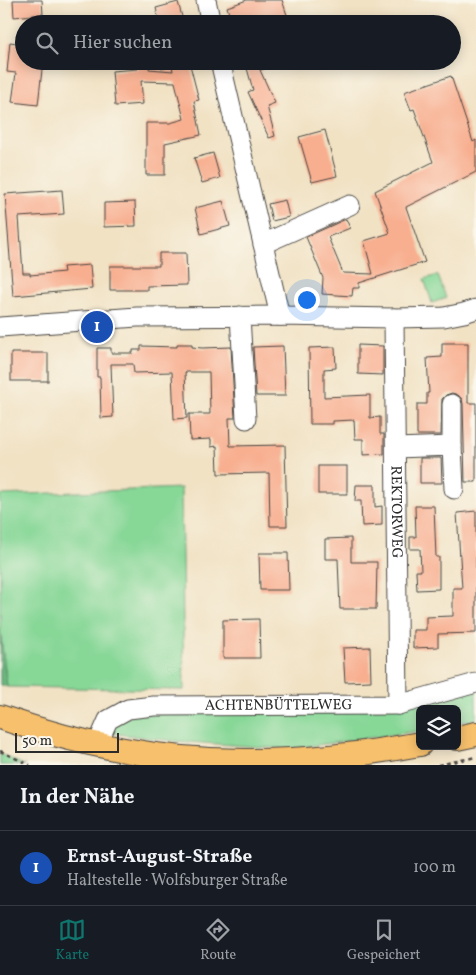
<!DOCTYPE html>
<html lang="de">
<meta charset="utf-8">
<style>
:root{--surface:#171b24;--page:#20242c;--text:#f1f3f6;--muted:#9ea1a6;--line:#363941;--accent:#0f766e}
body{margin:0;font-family:Vollkorn,serif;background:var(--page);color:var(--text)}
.controls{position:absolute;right:15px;bottom:15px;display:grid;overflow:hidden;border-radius:8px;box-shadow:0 2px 12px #0003}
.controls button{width:45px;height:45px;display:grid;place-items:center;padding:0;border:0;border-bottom:1px solid var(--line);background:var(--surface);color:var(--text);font:25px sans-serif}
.scale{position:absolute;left:15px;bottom:12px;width:104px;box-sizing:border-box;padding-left:5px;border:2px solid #2b2b2b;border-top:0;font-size:14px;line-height:18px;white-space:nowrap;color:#2b2b2b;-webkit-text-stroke:4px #fbf7ec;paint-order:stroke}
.you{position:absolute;left:306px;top:299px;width:18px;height:18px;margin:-12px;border:4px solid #fff;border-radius:50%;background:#1a73e8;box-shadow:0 0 0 8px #1a73e833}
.badge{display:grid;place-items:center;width:32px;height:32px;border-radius:50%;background:var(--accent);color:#fff;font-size:16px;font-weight:700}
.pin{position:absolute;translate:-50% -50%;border:2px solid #fff;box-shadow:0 1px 5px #0006}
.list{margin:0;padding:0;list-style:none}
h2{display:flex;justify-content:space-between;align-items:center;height:65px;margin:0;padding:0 20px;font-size:21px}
h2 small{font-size:16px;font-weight:400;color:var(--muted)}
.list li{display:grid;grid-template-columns:32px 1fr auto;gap:15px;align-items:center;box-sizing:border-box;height:75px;padding:0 20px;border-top:1px solid var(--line)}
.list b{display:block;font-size:19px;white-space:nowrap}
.list p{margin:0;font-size:16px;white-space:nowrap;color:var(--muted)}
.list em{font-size:16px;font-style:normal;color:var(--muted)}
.icon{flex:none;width:28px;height:28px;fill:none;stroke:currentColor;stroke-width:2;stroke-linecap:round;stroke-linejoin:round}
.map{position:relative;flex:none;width:476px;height:765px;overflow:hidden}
.search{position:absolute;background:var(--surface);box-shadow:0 2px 12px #0003;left:15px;right:15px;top:15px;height:55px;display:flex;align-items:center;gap:12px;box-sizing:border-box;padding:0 18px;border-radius:28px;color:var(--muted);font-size:19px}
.sheet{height:140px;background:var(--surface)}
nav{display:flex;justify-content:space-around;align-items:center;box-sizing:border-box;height:70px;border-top:1px solid var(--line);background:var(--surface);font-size:14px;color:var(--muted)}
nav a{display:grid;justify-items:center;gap:2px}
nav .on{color:var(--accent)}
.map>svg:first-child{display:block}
.green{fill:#87d797;stroke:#598161}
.forest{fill:#6db880;stroke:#4c7256}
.building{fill:#f8af90}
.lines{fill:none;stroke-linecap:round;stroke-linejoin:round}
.minor-casing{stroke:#494642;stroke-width:21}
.major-casing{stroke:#494642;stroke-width:26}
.path{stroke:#494642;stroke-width:2.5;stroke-dasharray:4 4;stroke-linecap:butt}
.minor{stroke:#fff;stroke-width:19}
.major{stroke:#f7c06c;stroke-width:24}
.labels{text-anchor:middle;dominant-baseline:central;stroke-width:4;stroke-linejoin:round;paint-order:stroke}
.street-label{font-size:15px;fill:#2b2b2b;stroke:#fbf7ec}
</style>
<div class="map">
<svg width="476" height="765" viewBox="0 0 476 765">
<rect width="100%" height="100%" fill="#fbf7ec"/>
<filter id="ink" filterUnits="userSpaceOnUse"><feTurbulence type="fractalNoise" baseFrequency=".02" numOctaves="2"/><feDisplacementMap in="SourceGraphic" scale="10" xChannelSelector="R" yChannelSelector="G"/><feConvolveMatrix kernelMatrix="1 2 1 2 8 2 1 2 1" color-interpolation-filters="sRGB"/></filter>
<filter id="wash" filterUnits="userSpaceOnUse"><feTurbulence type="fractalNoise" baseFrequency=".0096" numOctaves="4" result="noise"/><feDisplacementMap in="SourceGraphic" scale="20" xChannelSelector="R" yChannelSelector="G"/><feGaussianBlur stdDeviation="1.12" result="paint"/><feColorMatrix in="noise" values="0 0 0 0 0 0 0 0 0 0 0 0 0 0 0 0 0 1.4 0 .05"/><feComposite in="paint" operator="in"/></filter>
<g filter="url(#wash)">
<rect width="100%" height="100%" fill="#f1e2c4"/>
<!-- green -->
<g class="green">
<polygon points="438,275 446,298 432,303 424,279"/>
<polygon points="181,488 184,690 7,687 0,629 0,495"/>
<polygon points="476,690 476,719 457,723 457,709 420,709 420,731 288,749 174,741 110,733 116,722 134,715"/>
<polygon points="0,754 24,765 25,765 0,765"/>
</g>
<!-- forest -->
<polygon class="forest" points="0,629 7,687 0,685"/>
<g id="blocks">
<!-- building -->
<g class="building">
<polygon points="13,0 42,0 43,14 14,17"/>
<polygon points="247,0 282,0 287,15 260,24 232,24 227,7"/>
<polygon points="178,2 184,24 160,24 156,8"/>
<polygon points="10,42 24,44 24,61 43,61 38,105 12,102 16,73 7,72"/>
<polygon points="137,61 149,61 149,69 173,71 171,61 189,61 199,100 194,101 201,135 165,143 165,175 146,175 146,123 170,123 184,119 175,82 141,81 143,104 115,106 112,71 138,69"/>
<polygon points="245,61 280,61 281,64 260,70 275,103 267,106 275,136 269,138 248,92 253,90"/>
<polygon points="451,76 473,142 476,140 476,172 406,207 425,262 359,283 359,288 353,288 352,296 322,294 323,278 306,237 346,219 350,228 328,237 343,273 373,274 364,241 390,233 375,191 433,162 414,109 411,110 404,92"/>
<polygon points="325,130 337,176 312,182 299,137"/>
<polygon points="213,153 220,178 202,183 194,158"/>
<polygon points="62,190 64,214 19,217 23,273 30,273 30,275 64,272 63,267 90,265 92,289 13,296 5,194"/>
<polygon points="285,200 289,217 272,221 268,204"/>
<polygon points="223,201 230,226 201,234 195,208"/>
<polygon points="135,202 136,226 104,227 104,203"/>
<polygon points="159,253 186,253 187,285 147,286 147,290 110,290 110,266 159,266"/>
<polygon points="442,343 468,343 468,403 476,403 476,482 465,482 463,404 462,399 458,395 452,393 446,395 442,399 441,435 417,435 417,404 427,404 427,393 429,393 427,358 442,357"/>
<polygon points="177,344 192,344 192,347 202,348 231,347 235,418 229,418 230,446 285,445 287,526 270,526 269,473 218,474 217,446 211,447 211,439 190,440 189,414 210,414 209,372 185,372 187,418 174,419 172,372 134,373 133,364 111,364 113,417 101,418 100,377 97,377 97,348 111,348 111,353 133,353 133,350 141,350 141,346 177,347"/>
<polygon points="358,345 383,346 383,375 358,374"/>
<polygon points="283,346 285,396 256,396 253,347"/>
<polygon points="335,347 336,368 324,369 324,397 370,395 370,418 380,417 380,434 384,434 384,454 363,455 363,439 355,439 354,420 333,421 333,424 310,424 309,348"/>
<rect x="11" y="353" width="37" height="28"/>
<polygon points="420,458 441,458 442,483 420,483"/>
<rect x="318" y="466" width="29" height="28"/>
<polygon points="356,485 375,485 375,507 382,506 382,525 362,526 361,501 355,501"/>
<polygon points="415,506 434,506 436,557 439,557 439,589 417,590 416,571 421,571 420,549 410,549 410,537 416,537"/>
<polygon points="476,511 476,633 438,634 438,647 413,648 413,630 426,630 426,617 453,616 453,588 462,588 457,513"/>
<polygon points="351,538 351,562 377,562 376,609 340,609 338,559 325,559 325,539"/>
<polygon points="259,553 288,553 289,590 260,590"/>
<polygon points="259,619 260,658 223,658 223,620"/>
<polygon points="370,647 371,681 345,682 343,648"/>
</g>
</g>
</g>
<g filter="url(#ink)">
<use href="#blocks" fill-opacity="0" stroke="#494642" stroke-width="1"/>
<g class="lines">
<!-- minor casing -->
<g class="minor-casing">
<g id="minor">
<polyline points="206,0 211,24"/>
<polyline points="220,61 280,316"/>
<polyline points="263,244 350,205"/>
<polyline points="240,316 246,419"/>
<path id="s1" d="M394,318L398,705"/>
<polyline points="0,327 137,317 280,316 394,318 444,317 464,313 476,309"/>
<polyline points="452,404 452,446"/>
<polyline points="396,448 452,446 454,489"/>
<path id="s2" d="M97,745L108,720L128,709L154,706L398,705L476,683"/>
</g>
</g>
<!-- major casing -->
<g class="major-casing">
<g id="major">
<path d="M0,717C80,745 168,762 253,761C309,761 365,754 420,744"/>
<polyline points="457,738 476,734"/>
</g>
</g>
<!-- path -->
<g class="path">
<polyline points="0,751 30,765"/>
<polyline points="438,765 476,757"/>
</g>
<!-- minor -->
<use href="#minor" class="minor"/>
<!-- major -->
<use href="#major" class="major"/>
</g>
</g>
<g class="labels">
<!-- street labels -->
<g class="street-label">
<text stroke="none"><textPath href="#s1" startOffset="194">REKTORWEG</textPath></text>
<text stroke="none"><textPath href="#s2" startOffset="201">ACHTENBÜTTELWEG</textPath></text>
</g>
</g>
</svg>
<div class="controls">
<button><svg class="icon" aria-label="layers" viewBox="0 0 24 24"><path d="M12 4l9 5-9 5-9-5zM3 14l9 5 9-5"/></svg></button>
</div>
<div class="scale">50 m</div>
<div class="you"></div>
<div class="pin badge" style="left:97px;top:327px;background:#1a4fb4">1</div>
<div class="search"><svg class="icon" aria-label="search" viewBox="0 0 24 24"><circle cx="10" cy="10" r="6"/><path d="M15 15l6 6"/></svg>Hier suchen</div>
</div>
<section class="sheet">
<h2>In der Nähe<small></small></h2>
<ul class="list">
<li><span class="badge" style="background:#1a4fb4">1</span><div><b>Ernst-August-Straße</b><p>Haltestelle · Wolfsburger Straße</p></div><em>100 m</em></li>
</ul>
</section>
<nav>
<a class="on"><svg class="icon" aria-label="map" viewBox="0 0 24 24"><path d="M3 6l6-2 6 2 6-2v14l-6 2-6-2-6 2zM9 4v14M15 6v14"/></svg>Karte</a>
<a><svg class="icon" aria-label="directions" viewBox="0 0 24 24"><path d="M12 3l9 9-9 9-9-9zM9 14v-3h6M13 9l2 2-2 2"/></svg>Route</a>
<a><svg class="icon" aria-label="saved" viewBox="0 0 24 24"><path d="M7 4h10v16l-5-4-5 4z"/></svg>Gespeichert</a>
</nav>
